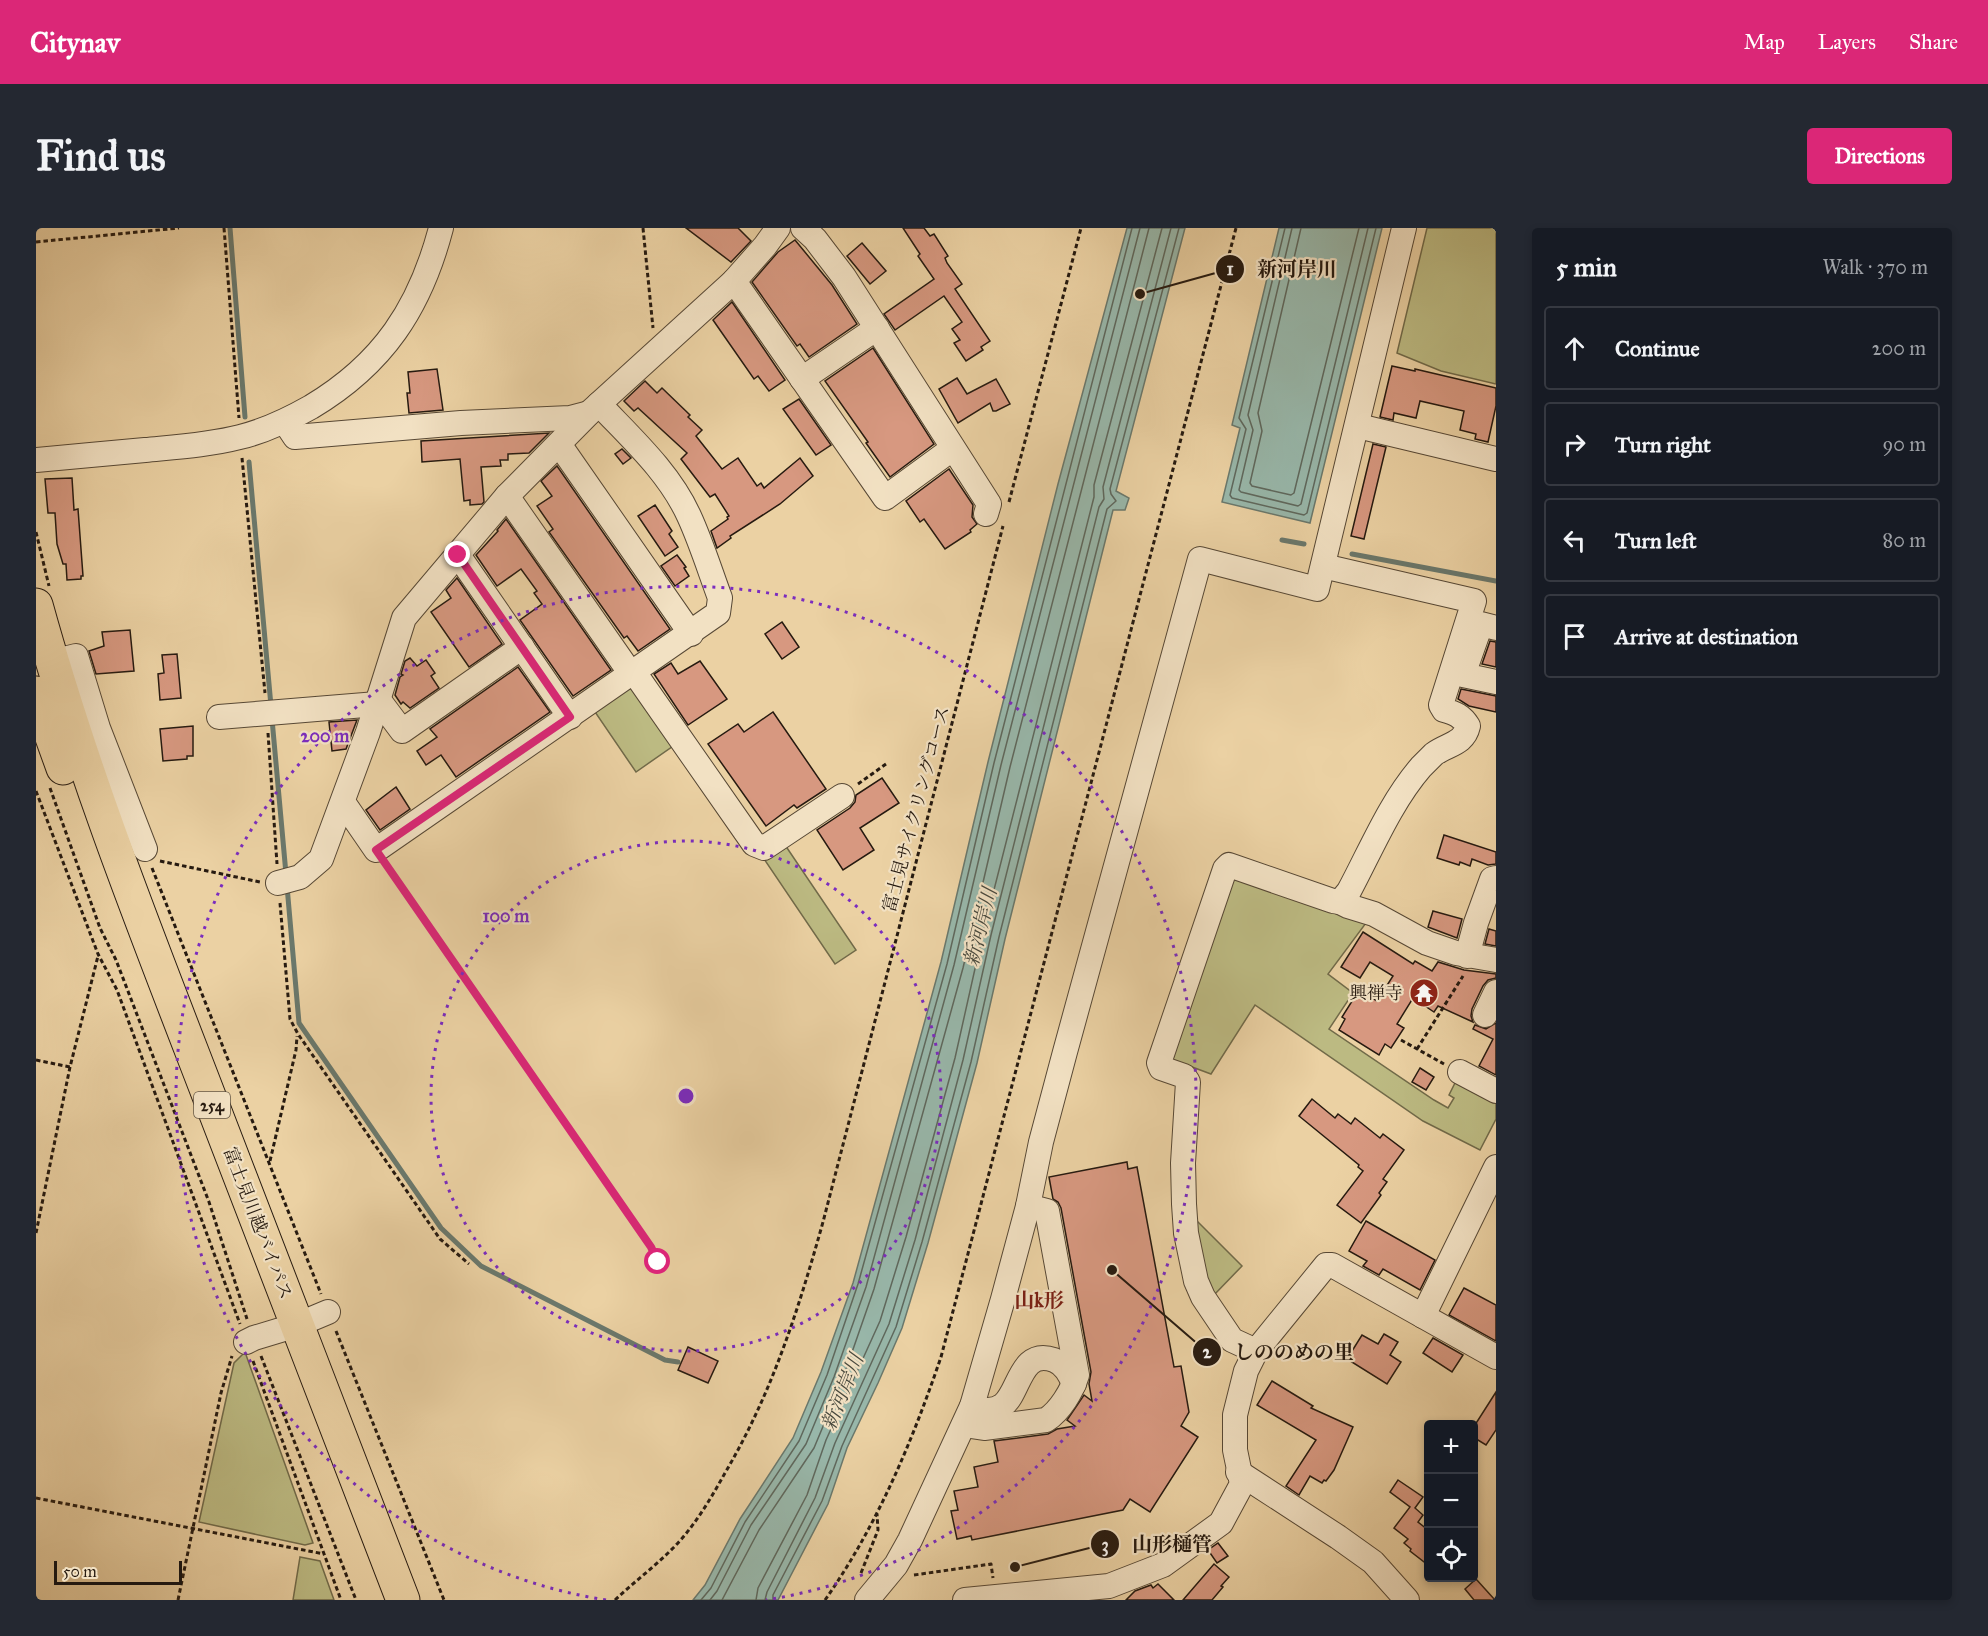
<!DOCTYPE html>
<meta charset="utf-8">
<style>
:root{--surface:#171b24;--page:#242831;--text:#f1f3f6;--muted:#9ea1a6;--line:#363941;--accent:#db2777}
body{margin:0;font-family:"IM FELL Great Primer","Noto Serif JP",serif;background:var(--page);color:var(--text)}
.controls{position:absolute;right:18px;bottom:18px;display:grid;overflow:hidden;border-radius:6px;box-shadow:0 3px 9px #0003}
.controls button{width:54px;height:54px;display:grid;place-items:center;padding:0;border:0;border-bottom:2px solid var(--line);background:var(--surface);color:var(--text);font:30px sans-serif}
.scale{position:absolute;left:18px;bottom:15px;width:128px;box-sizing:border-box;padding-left:6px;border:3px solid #261a10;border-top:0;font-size:16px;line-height:21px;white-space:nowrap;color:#261a10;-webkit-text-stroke:4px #f2e1c3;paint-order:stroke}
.stop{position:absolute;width:18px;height:18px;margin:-14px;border:4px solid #db2777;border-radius:50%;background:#fff}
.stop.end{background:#db2777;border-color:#fff;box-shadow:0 2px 6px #0008}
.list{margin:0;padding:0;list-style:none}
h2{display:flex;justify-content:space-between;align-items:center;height:78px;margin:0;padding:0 24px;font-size:26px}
h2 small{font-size:20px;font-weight:400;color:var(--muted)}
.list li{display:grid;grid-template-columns:39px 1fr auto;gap:18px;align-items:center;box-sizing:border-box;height:84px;margin:0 12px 12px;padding:0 12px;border:2px solid var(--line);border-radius:6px}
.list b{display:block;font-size:22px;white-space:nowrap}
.list em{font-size:20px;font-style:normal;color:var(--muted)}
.icon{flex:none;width:33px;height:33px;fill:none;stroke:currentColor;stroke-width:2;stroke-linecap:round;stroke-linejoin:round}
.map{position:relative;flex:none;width:1460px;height:1372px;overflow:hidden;border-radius:6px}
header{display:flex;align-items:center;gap:36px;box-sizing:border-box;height:84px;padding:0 30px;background:var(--accent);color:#fff}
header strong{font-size:28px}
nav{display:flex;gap:33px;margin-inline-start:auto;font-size:21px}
.intro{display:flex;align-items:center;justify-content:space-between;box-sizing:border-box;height:144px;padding:0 36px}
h1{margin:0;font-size:42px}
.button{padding:15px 27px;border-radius:6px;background:var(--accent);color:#fff;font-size:21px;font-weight:700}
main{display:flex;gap:36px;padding:0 36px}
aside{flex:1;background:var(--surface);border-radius:6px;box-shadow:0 3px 9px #0003}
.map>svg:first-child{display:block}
.green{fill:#bcba82;stroke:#716a49;stroke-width:1.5}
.water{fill:#98b7aa;stroke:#6a786c;stroke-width:1.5}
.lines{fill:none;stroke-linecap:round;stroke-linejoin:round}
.shore{stroke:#5f685d;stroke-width:1.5}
.stream{stroke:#6a786c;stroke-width:5}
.building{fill:#d79880;stroke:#261a10;stroke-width:1.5}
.minor-casing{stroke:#574835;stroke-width:26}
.highway-casing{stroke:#261a10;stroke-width:35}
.path{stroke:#261a10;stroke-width:3;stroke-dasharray:4.5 3;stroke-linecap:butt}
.minor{stroke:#f2e1c3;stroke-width:24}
.highway{stroke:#ebd1a3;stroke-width:33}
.route{stroke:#db2777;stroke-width:8}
.ring{fill:none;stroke:#7b2cbf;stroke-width:3;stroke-dasharray:3 6}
.labels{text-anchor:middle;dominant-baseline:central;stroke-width:4.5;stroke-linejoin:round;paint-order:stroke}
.shield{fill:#f2e1c3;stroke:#635646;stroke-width:1.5}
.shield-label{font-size:16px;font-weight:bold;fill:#261a10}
.street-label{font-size:18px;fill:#261a10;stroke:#f2e1c3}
.poi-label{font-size:18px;fill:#261a10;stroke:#f2e1c3;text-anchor:end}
.water-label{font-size:20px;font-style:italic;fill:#48493e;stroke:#f2e1c3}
.neighbourhood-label{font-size:20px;font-weight:bold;fill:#7a1f14;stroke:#f2e1c3}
.centre{fill:#7b2cbf;stroke:#f2e1c3;stroke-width:3}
.ring-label{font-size:18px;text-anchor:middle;font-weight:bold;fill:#7b2cbf;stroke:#f2e1c3;stroke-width:4.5;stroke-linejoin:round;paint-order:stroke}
.leader{fill:none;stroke:#261a10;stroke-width:2}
.callout-dot{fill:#261a10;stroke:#f2e1c3;stroke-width:2}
.mark-label{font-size:18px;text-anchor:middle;font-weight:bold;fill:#fff}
.callout-label{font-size:20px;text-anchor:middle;font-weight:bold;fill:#261a10;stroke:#f2e1c3;stroke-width:4.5;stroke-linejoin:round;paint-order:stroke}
</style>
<header>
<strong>Citynav</strong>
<nav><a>Map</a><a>Layers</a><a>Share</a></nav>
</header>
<div class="intro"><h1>Find us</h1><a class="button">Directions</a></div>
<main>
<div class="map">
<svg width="1460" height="1372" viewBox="0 0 1460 1372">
<rect width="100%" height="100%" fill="#ebd1a3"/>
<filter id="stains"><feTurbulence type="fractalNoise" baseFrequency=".00333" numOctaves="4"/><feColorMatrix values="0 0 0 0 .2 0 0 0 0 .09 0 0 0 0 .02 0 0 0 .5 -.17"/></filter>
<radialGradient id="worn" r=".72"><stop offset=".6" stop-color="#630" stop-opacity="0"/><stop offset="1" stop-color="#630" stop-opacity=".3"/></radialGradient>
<!-- green -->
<g class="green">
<polygon points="1391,0 1460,0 1460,156 1405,143 1361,125"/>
<polygon points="597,453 640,516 600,544 557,481"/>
<polygon points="747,614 820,722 799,736 726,628"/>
<polygon points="1194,645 1333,691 1292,746 1317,765 1293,801 1398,872 1412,880 1418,870 1413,867 1421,851 1460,870 1460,891 1444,922 1387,893 1219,777 1175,846 1132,830"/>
<polygon points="1161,993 1206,1038 1176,1069 1157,1004"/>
<polygon points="209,1124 277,1315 269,1317 163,1294 198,1135"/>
<polygon points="264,1329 284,1333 298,1372 257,1372"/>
</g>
<!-- water -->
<g class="water">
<polygon points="1091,0 1149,0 1080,263 1093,270 1089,282 1077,282 969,711 941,835 892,1015 866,1100 842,1155 811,1220 792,1276 742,1372 657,1372 669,1357 704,1291 757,1210 785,1144 817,1055 905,734 952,534 1022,256"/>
<polygon points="1243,0 1346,0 1274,295 1186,274 1204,200 1196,197"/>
</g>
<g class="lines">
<!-- shore -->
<g class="shore">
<polyline points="1249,0 1203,190 1210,201 1194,267 1196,270 1268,287 1271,285 1340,0"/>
<polyline points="1256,0 1212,187 1217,202 1203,262 1205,264 1262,278 1265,276 1332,0"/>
<polyline points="1265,0 1222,185 1226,203 1214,255 1216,258 1255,267 1258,265 1323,0"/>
<polyline points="665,1372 675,1360 709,1294 763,1213 791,1147 822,1056 911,736 958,535 1096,0"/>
<polyline points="674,1372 681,1363 715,1297 770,1216 798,1149 830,1059 918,737 965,537 1104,0"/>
<polyline points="686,1372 723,1302 778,1220 806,1153 838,1061 927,740 974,539 1113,0"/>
<polyline points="720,1372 722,1360 771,1267 790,1212 844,1093 870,1009 919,830 947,705 1058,269 1058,257 1126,0"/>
<polyline points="729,1372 731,1364 779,1270 799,1215 853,1096 879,1012 927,832 955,707 1063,279 1068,271 1067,259 1135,0"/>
<polyline points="737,1372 737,1367 786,1273 806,1218 860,1099 886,1014 935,834 963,709 1071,281 1080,273 1075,266 1074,261 1143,0"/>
</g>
<!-- stream -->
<g class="stream">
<polyline points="194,0 209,189"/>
<polyline points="213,234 235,478"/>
<polyline points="1246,312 1268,316"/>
<polyline points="1316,326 1460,353"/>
<polyline points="236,491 250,646"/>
<polyline points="251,658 263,795 405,1000 445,1038 629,1132 642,1134"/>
</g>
</g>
<!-- building -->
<g class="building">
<polygon points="650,0 702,0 715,13 695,34"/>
<polygon points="867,0 888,0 894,8 898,6 912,28 909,30 911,35 926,56 919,61 954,113 945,119 947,122 930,133 918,115 924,112 916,101 926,94 908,68 859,102 848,86 898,51 882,28 884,26"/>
<polygon points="759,12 796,57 821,96 773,129 764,116 761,118 716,54 742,24"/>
<polygon points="826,15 850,43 834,56 811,28"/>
<polygon points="696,74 749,152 733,163 722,148 718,151 677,92"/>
<polygon points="837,120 898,216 854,249 830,215 832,214 789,153"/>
<polygon points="1356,138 1379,143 1379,141 1460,160 1460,178 1452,214 1439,211 1440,206 1424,202 1428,183 1384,173 1380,190 1358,185 1357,192 1344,189"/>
<polygon points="401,141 407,182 373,185 371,165 374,165 372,144"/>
<polygon points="921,150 931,166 960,151 974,176 960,183 957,183 954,175 922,195 903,161"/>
<polygon points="609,153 621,165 626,160 654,187 652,189 666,202 660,208 686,241 702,230 721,258 725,255 728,260 764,230 777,248 744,276 694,308 695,310 681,320 675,303 692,291 691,289 693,288 679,266 674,269 645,231 651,225 602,180 598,183 588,173"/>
<polygon points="763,171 795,217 780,227 747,181"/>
<polygon points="513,205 493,225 472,226 472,232 464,232 465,238 445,239 448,274 446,276 434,277 434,272 428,273 424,231 386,234 385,213"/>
<polygon points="1337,216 1350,219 1328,311 1315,308"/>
<polygon points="586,221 595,230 587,236 579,226"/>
<polygon points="521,238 634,401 602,423 591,408 588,410 513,304 517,301 501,278 516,268 505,253"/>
<polygon points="913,241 937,277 936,289 941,296 934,302 935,304 909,321 888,291 884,294 870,273"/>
<polygon points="36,250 38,282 42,281 47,348 45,348 45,351 31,352 30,336 27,336 21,316 19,285 12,285 9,251"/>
<polygon points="619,277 636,303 633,306 642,319 629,328 602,288"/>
<polygon points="470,291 575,442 537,468 484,392 506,376 498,365 501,363 485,341 461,358 440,327 462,303 461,302"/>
<polygon points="641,327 650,339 648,340 653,348 639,358 625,338"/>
<polygon points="421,350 466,416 433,439 395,384 415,370 410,362"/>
<polygon points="746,394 763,419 746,431 729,406"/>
<polygon points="94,402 98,443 60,446 53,423 68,418 66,404"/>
<polygon points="1454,413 1460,414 1460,439 1446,436"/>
<polygon points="141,426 145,470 124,472 122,446 128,445 126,427"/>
<polygon points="374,430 381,438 390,432 399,445 395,448 403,460 374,480 367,474 365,476 359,467 364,449 367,447 365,446 369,433"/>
<polygon points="664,433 691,471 652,497 618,446 635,435 642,446"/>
<polygon points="482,439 514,484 420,549 405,527 390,537 381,523 401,509 394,501"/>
<polygon points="1425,461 1460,468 1460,484 1433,478 1422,471"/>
<polygon points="737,484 790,561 761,580 758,577 730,598 672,516 702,496 708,504"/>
<polygon points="321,492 310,521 296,523 293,494"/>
<polygon points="157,498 157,528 151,528 151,531 127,533 124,501"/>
<polygon points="846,550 863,575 824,600 838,622 807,642 781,602 814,580 819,574 820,567"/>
<polygon points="360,559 374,581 344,602 330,582"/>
<polygon points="1408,607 1460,624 1460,636 1452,637 1436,631 1434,638 1424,634 1423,637 1401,630"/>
<polygon points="1397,683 1426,691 1421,710 1392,699"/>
<polygon points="1453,701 1460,703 1460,718 1449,716"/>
<polygon points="1327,704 1377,736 1379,733 1396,743 1402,734 1428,742 1460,746 1460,750 1452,752 1447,758 1436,781 1435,788 1437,794 1402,778 1398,784 1377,770 1361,796 1368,800 1355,820 1349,816 1343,827 1303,802 1309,791 1306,789 1323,762 1341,773 1357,748 1334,734 1324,750 1305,739"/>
<polygon points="1460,795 1460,847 1443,838 1457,811 1437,801 1439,797 1450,801"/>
<polygon points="1384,840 1398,849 1390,862 1376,854"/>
<polygon points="1276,871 1299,890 1302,886 1315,896 1319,890 1344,910 1347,906 1368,922 1347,951 1351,954 1343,965 1345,967 1325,995 1301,977 1327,943 1322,939 1323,937 1263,888"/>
<polygon points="1091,934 1092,941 1101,939 1138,1139 1145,1138 1153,1184 1145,1198 1162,1209 1114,1284 1094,1271 1087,1282 936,1312 935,1308 921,1311 915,1283 922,1282 918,1263 942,1259 938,1239 962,1234 958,1213 1012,1206 1021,1201 1039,1198 1031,1192 1048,1167 1056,1173 1053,1156 1055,1144 1025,980 1022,974 1017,971 1013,949"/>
<polygon points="1330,993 1399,1032 1384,1062 1347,1041 1343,1047 1327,1038 1331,1033 1313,1023"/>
<polygon points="1428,1060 1460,1077 1460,1113 1413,1087"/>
<polygon points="1348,1106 1362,1114 1354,1127 1365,1134 1351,1156 1311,1131 1326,1107 1342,1116"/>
<polygon points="1397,1110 1427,1127 1416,1144 1387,1125"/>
<polygon points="652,1119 682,1133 672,1155 642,1142"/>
<polygon points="1236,1153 1277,1178 1275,1180 1317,1199 1298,1242 1290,1253 1288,1252 1286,1255 1274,1248 1263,1267 1250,1258 1280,1212 1221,1177"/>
<polygon points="1460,1164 1460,1202 1450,1217 1437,1209 1437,1200"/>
<polygon points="1362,1252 1387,1269 1379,1280 1387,1287 1382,1294 1392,1302 1392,1337 1374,1323 1375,1321 1368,1315 1372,1311 1358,1300 1374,1279 1354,1264"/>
<polygon points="1182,1315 1192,1328 1181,1335 1172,1322"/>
<polygon points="1178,1336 1193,1349 1185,1358 1187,1359 1176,1372 1147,1372"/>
<polygon points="1440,1351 1459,1372 1438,1372 1429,1361"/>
<polygon points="1122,1356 1138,1372 1090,1372 1099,1363 1115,1357 1117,1360"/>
</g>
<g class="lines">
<!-- minor casing -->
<g class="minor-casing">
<g id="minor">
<polyline points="767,0 779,11 808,49 953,276 950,286"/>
<polyline points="698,53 849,270 916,221"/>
<polyline points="766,151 841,100"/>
<polyline points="249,194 259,209 425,195 534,190 553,185"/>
<polyline points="1322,198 1460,231"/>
<polyline points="523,216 655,406"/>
<path d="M0,232C36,229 73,225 109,222C140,219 173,217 204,209C229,203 252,192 275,179C347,136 384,80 405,0"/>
<polyline points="471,268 595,446"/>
<polyline points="422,327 534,489"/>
<polyline points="1460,400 1445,396 1427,447 1460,454"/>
<polyline points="16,434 40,428 62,500 109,621"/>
<polyline points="598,444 718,616 728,620 806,568"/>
<polyline points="342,471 366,503 486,419"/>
<polyline points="183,489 341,476"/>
<path d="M307,574L340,622L682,385L684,370C674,343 665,314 653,288C633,244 595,210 563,176"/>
<polyline points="242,655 264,649 285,631 332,504 368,390 471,268 553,185 698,53 729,18 742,0"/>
<polyline points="1304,674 1312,678 1338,686 1391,715 1420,725 1460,732"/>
<polyline points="1431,728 1440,695 1456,651 1460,650"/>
<polyline points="1449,787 1460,764"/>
<polyline points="1424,844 1460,863"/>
<polyline points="1387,1088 1460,939"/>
<polyline points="210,1114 218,1110 261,1097 292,1084"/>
<path d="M1220,1123L1196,1112L1167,1069L1160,1053L1150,1005L1148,976L1147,935L1152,854L1148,848L1125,840L1123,835L1189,641L1193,637L1297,673L1304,674L1313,663C1335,622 1354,575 1385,539C1389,535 1394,530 1398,526C1412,516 1428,516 1432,498C1426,488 1419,485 1408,482L1405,477L1438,373L1287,338"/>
<path d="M936,1178C945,1183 958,1184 967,1177C984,1164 984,1120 1018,1132C1029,1136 1034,1146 1038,1156"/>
<path d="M928,1197L948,1200L1010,1192C1024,1183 1036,1163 1041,1147L1011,983L992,978"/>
<polyline points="1202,1244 1302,1309 1337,1334 1371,1372"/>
<polyline points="831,1372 860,1337 874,1312 936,1178 967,1071 992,978 1005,914 1029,824 1164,331 1281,361 1368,0"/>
<polyline points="929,1372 1073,1358 1127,1337 1185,1295 1206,1256 1199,1222 1199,1187 1210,1143 1220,1123 1290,1037 1296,1037 1460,1129"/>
</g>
</g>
<!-- highway casing -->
<g class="highway-casing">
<g id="highway">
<path d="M0,377C45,540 107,697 168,855C234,1027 301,1200 367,1372"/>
<polyline points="0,465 27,540"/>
</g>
</g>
<!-- path -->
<g class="path">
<polyline points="188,0 203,190"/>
<polyline points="607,0 617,100"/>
<polyline points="0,14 143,0"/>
<polyline points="206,230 229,465"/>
<polyline points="973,274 1045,0"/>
<polyline points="0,304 13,358"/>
<polyline points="232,505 241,636"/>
<polyline points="822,556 850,536"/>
<polyline points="14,560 64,700 80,732 173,974 211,1091"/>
<polyline points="0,563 62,726 81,762 204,1096"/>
<polyline points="124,633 224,654"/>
<polyline points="351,639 615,1019 622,1034 620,1044"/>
<polyline points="116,640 285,1066"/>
<polyline points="244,675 254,791 262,806 404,1011 433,1036"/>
<polyline points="1365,812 1408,836"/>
<polyline points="1381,821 1427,748"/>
<polyline points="0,832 34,839"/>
<polyline points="234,933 260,822 261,808"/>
<polyline points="0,1005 34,839 62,728"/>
<polyline points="300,1103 408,1372"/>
<polyline points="225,1128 320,1372"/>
<polyline points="217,1133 305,1372"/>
<polyline points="0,1270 288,1326"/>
<polyline points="825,1345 842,1302 841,1286"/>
<polyline points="878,1347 955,1336 957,1350"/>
<polyline points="142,1372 185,1165 196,1128"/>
<path d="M579,1372C599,1353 621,1337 640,1317C660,1296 675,1270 689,1245C736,1165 762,1083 787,994L967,298"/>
<path d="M789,1372C841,1298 876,1214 905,1129L1200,0"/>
</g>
<!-- minor -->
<use href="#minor" class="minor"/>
<!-- highway -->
<use href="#highway" class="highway"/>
</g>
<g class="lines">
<!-- route -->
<polyline class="route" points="422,327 534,489 340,622 615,1019 622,1034"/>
</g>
<!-- distance rings -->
<g class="ring">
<circle cx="650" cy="868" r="255"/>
<path d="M570 1372A510 510 0 1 1 730 1372"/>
</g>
<!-- icons -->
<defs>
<g id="temple-disc" transform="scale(1.5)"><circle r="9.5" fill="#8f2418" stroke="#f2e1c3"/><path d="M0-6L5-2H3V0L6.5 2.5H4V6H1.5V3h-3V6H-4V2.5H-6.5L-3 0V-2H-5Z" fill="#fff"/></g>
</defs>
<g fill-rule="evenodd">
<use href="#temple-disc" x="1388" y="765"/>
</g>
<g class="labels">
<!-- shield labels -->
<rect class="shield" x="158" y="864" width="36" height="26" rx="4.5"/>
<g class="shield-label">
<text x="176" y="877">254</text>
</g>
<!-- street labels -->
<g class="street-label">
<text transform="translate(880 581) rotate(-75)">富士見サイクリングコース</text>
<text transform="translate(222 995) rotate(69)">富士見川越バイパス</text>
</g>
<!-- poi labels -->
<g class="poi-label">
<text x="1367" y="765">興禅寺</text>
</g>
<!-- water labels -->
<g class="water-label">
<text transform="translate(944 699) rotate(-76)">新河岸川</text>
<text transform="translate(806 1164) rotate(-68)">新河岸川</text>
</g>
<!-- neighbourhood labels -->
<g class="neighbourhood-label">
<text x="1003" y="1072">山k形</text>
</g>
</g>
<circle cx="650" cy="868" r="9" class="centre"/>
<g class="ring-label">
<text x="289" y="514">200 m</text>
<text x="470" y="694">100 m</text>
</g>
<!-- callouts -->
<path class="leader" d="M1104 66L1194 41M1076 1042L1171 1124M979 1339L1069 1316"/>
<g class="callout-dot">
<circle cx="1104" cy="66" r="6"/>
<circle cx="1076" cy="1042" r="6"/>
<circle cx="979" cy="1339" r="6"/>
<circle cx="1194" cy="41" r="15"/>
<circle cx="1171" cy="1124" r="15"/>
<circle cx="1069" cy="1316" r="15"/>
</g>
<g class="mark-label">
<text x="1194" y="47">1</text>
<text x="1171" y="1130">2</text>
<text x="1069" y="1323">3</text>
</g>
<g class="callout-label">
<text x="1261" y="48">新河岸川</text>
<text x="1258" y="1131">しののめの里</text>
<text x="1136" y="1323">山形樋管</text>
</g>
<rect width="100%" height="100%" filter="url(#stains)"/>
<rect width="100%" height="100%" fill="url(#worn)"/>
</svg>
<div class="controls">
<button>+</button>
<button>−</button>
<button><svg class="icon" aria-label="locate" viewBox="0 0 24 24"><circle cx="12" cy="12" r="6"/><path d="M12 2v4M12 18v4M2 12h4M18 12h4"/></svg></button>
</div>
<div class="scale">50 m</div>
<div class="stop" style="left:622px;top:1034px"></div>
<div class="stop end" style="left:422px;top:327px"></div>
</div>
<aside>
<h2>5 min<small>Walk · 370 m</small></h2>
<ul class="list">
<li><svg class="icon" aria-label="ahead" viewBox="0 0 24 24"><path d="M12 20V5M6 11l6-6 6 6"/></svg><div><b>Continue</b></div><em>200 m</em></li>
<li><svg class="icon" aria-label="right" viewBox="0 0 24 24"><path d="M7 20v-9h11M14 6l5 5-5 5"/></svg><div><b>Turn right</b></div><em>90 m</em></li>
<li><svg class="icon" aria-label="left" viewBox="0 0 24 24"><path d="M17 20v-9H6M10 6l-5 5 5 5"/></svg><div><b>Turn left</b></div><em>80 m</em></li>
<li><svg class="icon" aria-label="arrive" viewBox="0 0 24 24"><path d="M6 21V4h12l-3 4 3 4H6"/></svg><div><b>Arrive at destination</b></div></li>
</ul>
</aside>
</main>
